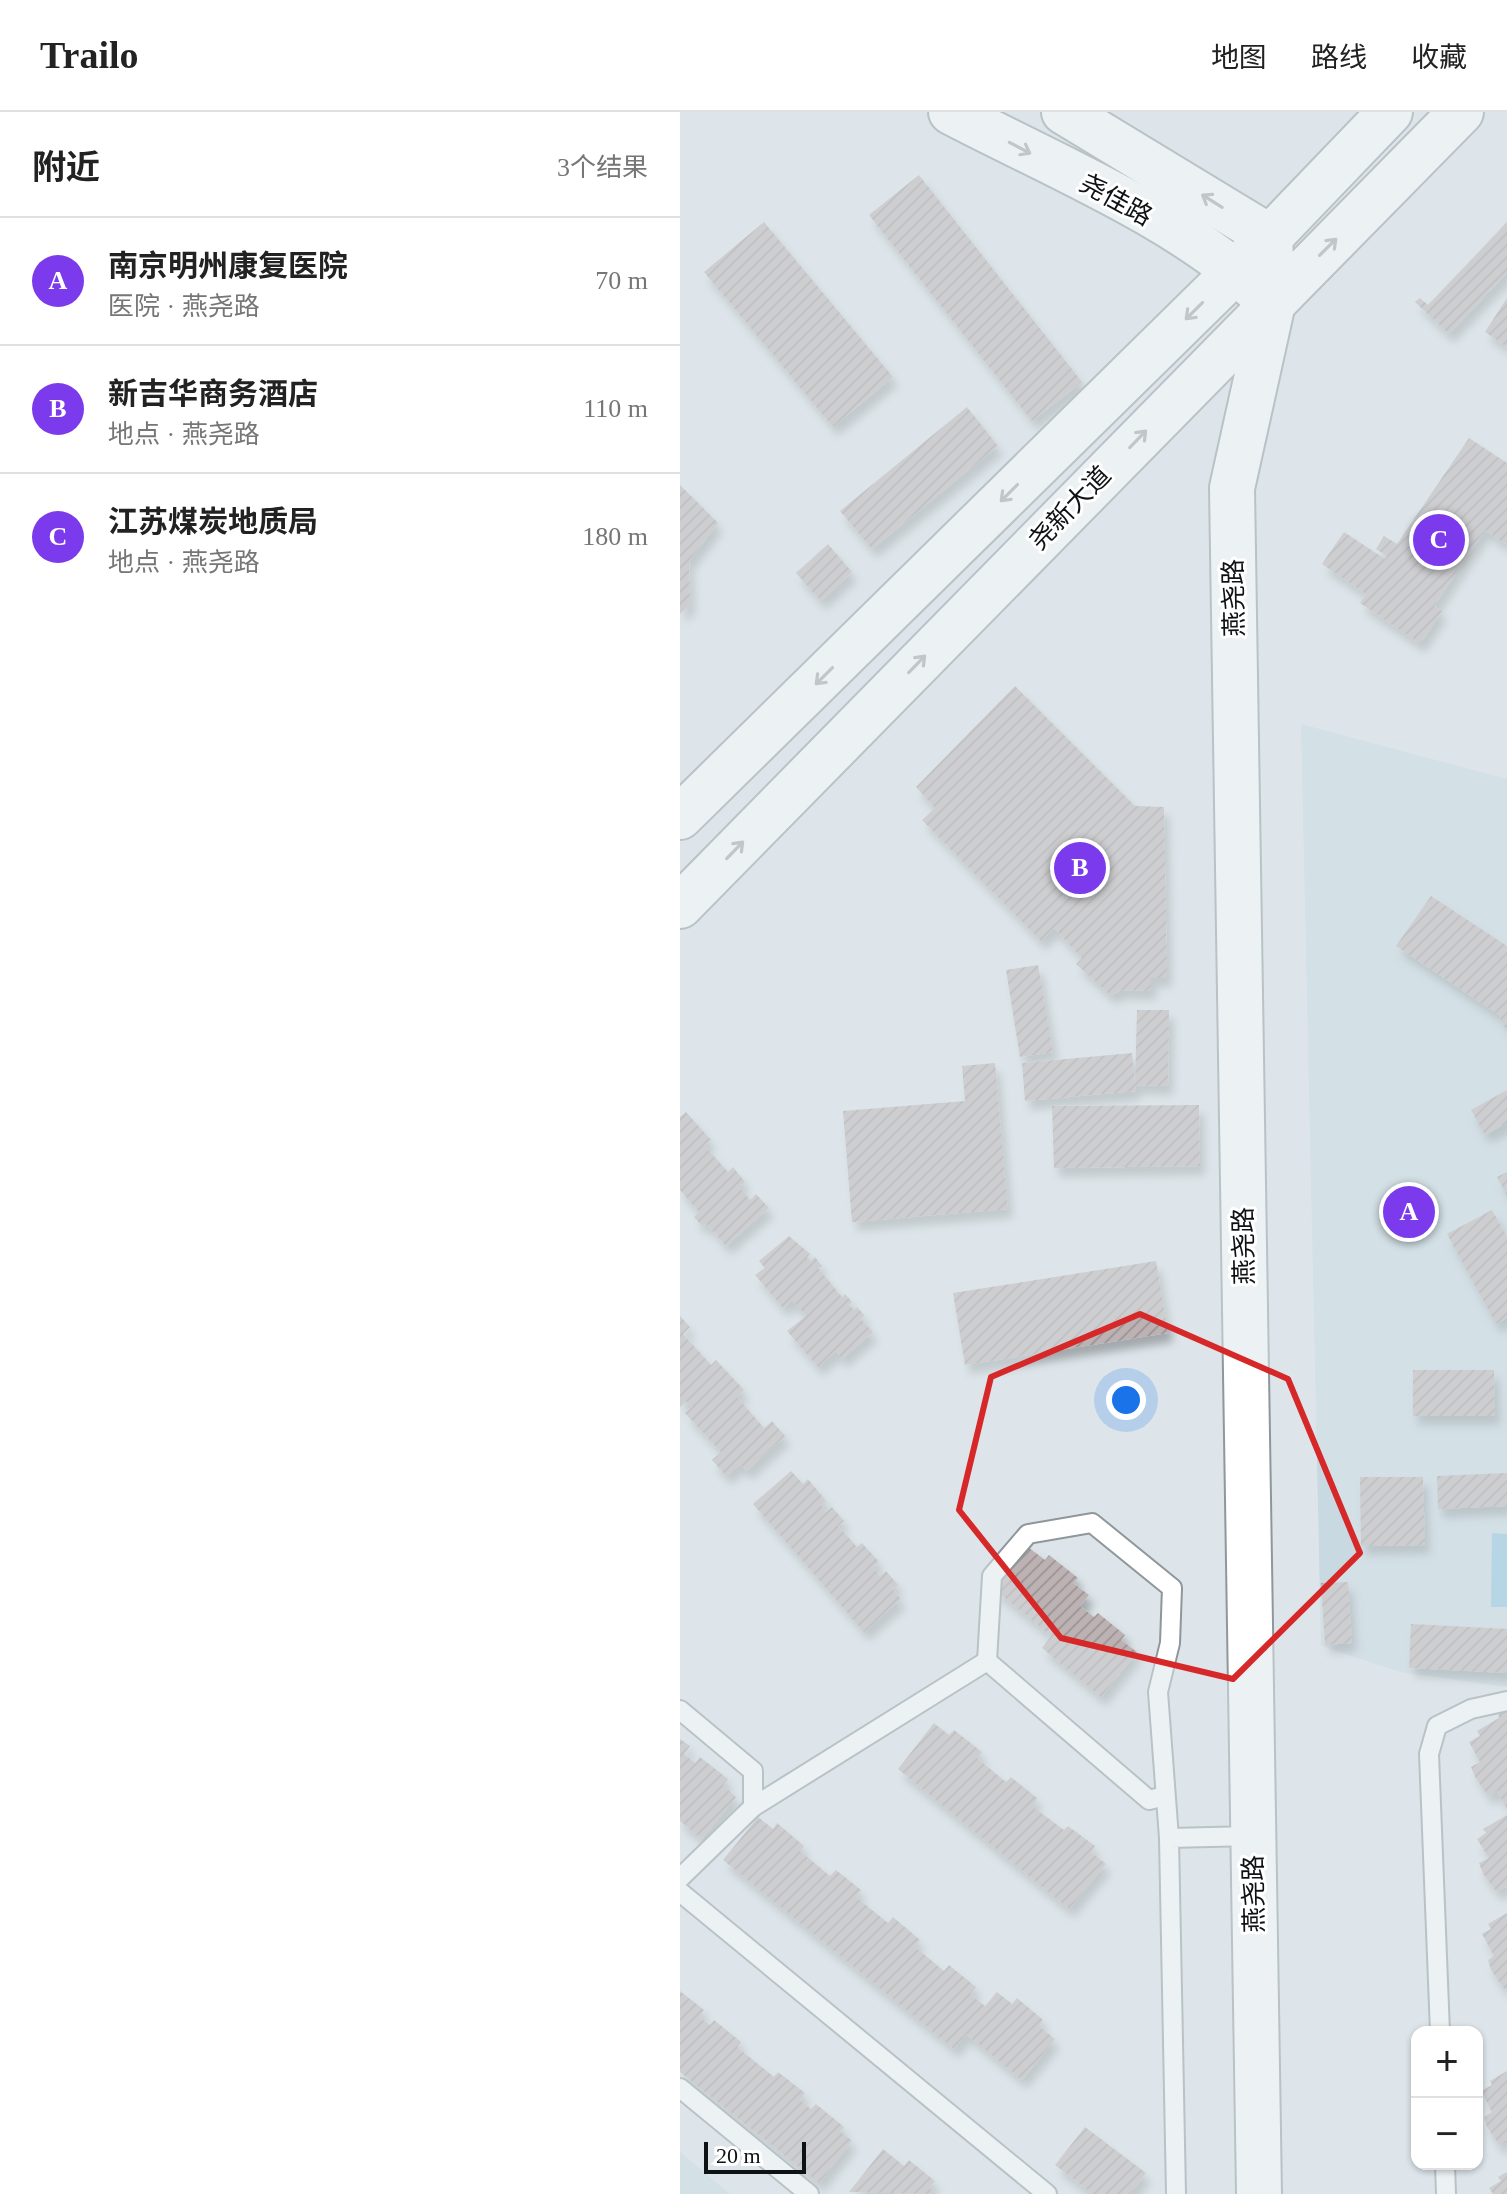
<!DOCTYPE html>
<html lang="zh">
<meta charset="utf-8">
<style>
:root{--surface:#fff;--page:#f2f2f2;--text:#222;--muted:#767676;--line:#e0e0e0;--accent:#7c3aed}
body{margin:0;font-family:"Times New Roman","Noto Sans SC",serif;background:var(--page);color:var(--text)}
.controls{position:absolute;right:24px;bottom:24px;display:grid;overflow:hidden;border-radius:16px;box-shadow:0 2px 6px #0004}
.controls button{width:72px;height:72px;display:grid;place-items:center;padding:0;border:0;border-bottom:2px solid var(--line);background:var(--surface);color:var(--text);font:40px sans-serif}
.scale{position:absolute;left:24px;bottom:20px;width:102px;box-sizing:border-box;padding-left:8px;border:4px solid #0f1214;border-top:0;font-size:22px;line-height:28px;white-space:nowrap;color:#0f1214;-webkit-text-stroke:6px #fff;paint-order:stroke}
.you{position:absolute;left:446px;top:1288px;width:28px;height:28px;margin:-20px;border:6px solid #fff;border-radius:50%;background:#1a73e8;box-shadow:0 0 0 12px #1a73e833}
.badge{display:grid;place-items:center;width:52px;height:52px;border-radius:50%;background:var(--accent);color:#fff;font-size:26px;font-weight:700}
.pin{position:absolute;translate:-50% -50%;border:4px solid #fff;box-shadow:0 2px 8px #0006}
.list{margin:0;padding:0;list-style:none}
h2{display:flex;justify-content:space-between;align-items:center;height:104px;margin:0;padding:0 32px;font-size:34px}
h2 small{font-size:26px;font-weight:400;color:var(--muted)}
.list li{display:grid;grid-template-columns:52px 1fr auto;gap:24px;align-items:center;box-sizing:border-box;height:128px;padding:0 32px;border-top:2px solid var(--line)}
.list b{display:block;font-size:30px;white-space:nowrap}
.list p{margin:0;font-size:26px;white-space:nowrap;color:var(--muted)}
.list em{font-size:26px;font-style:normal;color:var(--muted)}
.map{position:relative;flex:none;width:827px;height:2082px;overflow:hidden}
header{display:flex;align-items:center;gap:48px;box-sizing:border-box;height:112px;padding:0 40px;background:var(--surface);border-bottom:2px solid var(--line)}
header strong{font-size:38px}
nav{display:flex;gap:44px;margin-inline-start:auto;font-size:28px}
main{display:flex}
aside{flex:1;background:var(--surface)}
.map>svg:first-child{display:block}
.built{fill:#c8d9e1}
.garden{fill:#89c4e1}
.building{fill:url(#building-hatch);filter:url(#shadow)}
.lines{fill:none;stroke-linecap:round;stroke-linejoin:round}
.lane-casing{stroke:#8f979b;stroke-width:22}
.secondary-casing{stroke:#8f979b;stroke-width:48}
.primary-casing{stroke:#8f979b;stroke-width:48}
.lane{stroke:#fff;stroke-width:18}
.secondary{stroke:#fff;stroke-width:44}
.primary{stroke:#fff;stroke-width:44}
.oneway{stroke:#9fa0a1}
.marked{fill:none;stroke:#d62828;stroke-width:6;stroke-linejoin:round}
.labels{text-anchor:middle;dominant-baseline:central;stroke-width:6;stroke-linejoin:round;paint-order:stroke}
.street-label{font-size:26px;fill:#0f1214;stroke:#fff}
</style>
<header>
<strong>Trailo</strong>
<nav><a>地图</a><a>路线</a><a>收藏</a></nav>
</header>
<main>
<aside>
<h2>附近<small>3个结果</small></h2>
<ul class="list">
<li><span class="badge">A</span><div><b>南京明州康复医院</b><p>医院 · 燕尧路</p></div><em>70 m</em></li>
<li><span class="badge">B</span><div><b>新吉华商务酒店</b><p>地点 · 燕尧路</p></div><em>110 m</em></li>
<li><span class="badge">C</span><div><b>江苏煤炭地质局</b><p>地点 · 燕尧路</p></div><em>180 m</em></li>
</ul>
</aside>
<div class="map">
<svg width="827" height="2082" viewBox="0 0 827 2082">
<defs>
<pattern id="building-hatch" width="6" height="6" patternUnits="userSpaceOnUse" patternTransform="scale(2)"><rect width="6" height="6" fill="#bcb2b3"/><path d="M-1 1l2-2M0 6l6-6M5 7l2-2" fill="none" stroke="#a09899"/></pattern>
<filter id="shadow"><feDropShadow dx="5" dy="9" stdDeviation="4" flood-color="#0004"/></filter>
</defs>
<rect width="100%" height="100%" fill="#dde5ea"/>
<!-- built -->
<g class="built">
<polygon points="621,612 827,667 827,1575 720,1560 641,1534"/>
<polygon points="0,2040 50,2082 0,2082"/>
</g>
<!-- garden -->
<polygon class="garden" points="812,1421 827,1422 827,1495 811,1495"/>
<!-- building -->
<g class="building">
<polygon points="239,63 402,270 352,309 189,103"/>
<polygon points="84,110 213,265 153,315 24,160"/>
<polygon points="827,110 827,161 769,222 735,190 740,186 748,193"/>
<polygon points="827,186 827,235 805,220"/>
<polygon points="287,295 318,334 192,437 160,399"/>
<polygon points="789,326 827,351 827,433 805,418 754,494 762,499 740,532 680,491 686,482 642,452 664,420 705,447 707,444 696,437 704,424 717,432"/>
<polygon points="0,373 38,411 9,449 10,492 0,502"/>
<polygon points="148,432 172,460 141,489 116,461"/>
<polygon points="335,574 455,694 484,695 487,866 471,866 471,879 443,878 430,883 396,852 402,846 374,816 361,829 242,708 255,696 236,675"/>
<polygon points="751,784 827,834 827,920 819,903 716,834"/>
<polygon points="358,853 373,940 340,945 326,858"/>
<polygon points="457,898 489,898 488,974 455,973"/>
<polygon points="452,941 456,979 345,989 342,951"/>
<polygon points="315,951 328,1097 172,1110 163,999 285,989 282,954"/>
<polygon points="827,978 827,1011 805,1023 791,998"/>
<polygon points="519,993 520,1054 374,1056 372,994"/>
<polygon points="6,1000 31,1028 24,1033 48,1060 53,1055 65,1070 59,1075 70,1088 76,1082 89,1096 46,1134 26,1111 22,1114 14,1105 19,1100 0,1078 0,1005"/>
<polygon points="827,1060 827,1084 817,1065"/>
<polygon points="812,1098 827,1125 827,1206 816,1212 767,1122"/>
<polygon points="109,1124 130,1142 127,1145 131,1149 135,1145 142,1154 138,1156 162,1185 165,1182 172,1190 169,1193 174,1198 177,1195 185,1204 181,1207 193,1220 162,1247 156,1239 138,1255 107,1219 126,1204 112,1188 103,1196 75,1163 85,1156 79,1149"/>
<polygon points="476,1149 488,1221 285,1253 273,1181"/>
<polygon points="0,1204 10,1215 3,1222 31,1253 36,1248 64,1278 57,1285 84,1316 92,1309 105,1324 67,1359 60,1352 46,1364 32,1348 41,1340 5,1301 12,1295 6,1289 0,1295"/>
<polygon points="733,1258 814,1258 815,1304 733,1304"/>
<polygon points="111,1359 123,1372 128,1367 146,1389 141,1393 146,1400 152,1395 164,1409 158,1414 177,1435 182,1431 199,1450 193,1455 200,1464 206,1459 218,1473 212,1477 221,1487 184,1520 73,1392"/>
<polygon points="827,1361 827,1394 758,1397 757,1364"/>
<polygon points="680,1365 743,1365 745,1433 681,1434"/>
<polygon points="348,1435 365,1448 369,1443 398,1466 393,1471 409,1483 400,1494 414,1505 418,1501 445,1523 441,1528 457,1540 421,1585 362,1536 371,1524 314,1477"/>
<polygon points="668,1470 672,1531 645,1533 641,1471"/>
<polygon points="731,1512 827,1517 827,1561 729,1556"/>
<polygon points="825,1597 827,1600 827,1697 817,1679 808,1684 795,1665 791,1655 800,1650 789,1630 800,1624 797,1619 819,1606 818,1601"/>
<polygon points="254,1611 269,1623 274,1618 302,1640 297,1646 326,1670 331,1665 357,1686 353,1695 384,1718 388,1714 415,1734 411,1740 426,1752 389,1797 218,1657"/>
<polygon points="0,1627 10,1634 4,1642 15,1651 20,1645 48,1667 43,1673 56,1685 22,1727 0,1709"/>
<polygon points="827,1703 827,1779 825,1775 817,1780 803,1762 799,1751 809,1746 797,1727 806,1721 803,1717"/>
<polygon points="78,1705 93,1717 97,1711 124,1734 120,1739 150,1764 156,1758 181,1778 176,1785 208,1811 213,1805 240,1828 234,1834 264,1859 269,1853 296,1875 290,1882 305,1894 317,1880 332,1892 337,1886 363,1908 359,1914 375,1927 342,1968 286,1922 274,1937 43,1748"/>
<polygon points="827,1801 827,1876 824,1877 811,1858 808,1848 814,1844 802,1822 811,1817 808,1812"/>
<polygon points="0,1879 24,1898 19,1905 30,1913 34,1908 61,1930 57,1935 94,1965 98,1960 125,1981 120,1988 131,1997 136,1992 164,2015 160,2019 172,2029 139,2071 0,1960"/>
<polygon points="827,1959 827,2030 820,2034 807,2015 804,2005 812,2000 801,1979 812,1973 810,1969"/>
<polygon points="405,2015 466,2061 450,2082 413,2082 375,2053"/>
<polygon points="203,2037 224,2054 229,2048 255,2069 249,2076 257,2082 169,2080"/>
<polygon points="827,2060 827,2082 813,2082 809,2076 821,2069 818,2065"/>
</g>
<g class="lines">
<!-- lane casing -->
<g class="lane-casing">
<g id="lane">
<polyline points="307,1549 312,1464 348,1422 412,1411 492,1476 490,1531 478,1580 489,1726"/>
<polyline points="0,1598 73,1659 73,1695"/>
<polyline points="0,1766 73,1695 307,1549 469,1688 485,1684"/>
<polyline points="0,1780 367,2082"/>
<polyline points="760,1920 749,1642 757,1614 791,1597 827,1589"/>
<polyline points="0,1976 129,2082"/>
<polyline points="765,2052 766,2082"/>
<polyline points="496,2082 489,1726 573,1724"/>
</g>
</g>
<!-- secondary casing -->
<g class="secondary-casing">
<g id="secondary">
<path d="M271,0C370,52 502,106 582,183"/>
<polyline points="384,0 590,125 593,191 552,376 579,2082"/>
</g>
</g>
<!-- primary casing -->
<g class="primary-casing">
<g id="primary">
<polyline points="0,705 590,125 710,0"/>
<polyline points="0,794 781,0"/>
</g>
</g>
<!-- lane -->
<use href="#lane" class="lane"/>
<!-- secondary -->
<use href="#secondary" class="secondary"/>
<!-- primary -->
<use href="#primary" class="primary"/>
</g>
<!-- one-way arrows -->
<defs><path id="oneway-shaft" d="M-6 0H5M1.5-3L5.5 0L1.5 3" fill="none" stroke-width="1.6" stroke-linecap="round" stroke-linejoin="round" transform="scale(2)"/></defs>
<g class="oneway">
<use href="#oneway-shaft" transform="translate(340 36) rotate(28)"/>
<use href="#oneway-shaft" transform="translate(532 89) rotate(-148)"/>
<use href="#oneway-shaft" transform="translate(648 135) rotate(-45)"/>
<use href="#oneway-shaft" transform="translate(514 199) rotate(135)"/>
<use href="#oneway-shaft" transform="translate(458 327) rotate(-46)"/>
<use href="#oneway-shaft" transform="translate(329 381) rotate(135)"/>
<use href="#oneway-shaft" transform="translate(237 552) rotate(-46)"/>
<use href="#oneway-shaft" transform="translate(144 564) rotate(135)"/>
<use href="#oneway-shaft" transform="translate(55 738) rotate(-46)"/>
</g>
<!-- marked area -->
<path d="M0 0H827V2082H0ZM460,1202L608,1267L680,1441L553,1567L381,1526L279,1398L311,1265Z" fill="#dde5ea" fill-opacity=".55" fill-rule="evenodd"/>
<path class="marked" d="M460,1202L608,1267L680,1441L553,1567L381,1526L279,1398L311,1265Z"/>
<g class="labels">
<!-- street labels -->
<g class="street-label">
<text transform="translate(436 88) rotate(29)">尧佳路</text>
<text transform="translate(390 396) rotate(-46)">尧新大道</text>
<text transform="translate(554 486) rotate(-91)">燕尧路</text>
<text transform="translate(564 1134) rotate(-91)">燕尧路</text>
<text transform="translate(574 1782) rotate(-91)">燕尧路</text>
</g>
</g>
</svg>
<div class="controls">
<button>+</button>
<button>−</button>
</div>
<div class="scale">20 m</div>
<div class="you"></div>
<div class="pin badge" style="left:729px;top:1100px">A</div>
<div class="pin badge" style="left:400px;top:756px">B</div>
<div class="pin badge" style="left:759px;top:428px">C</div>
</div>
</main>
